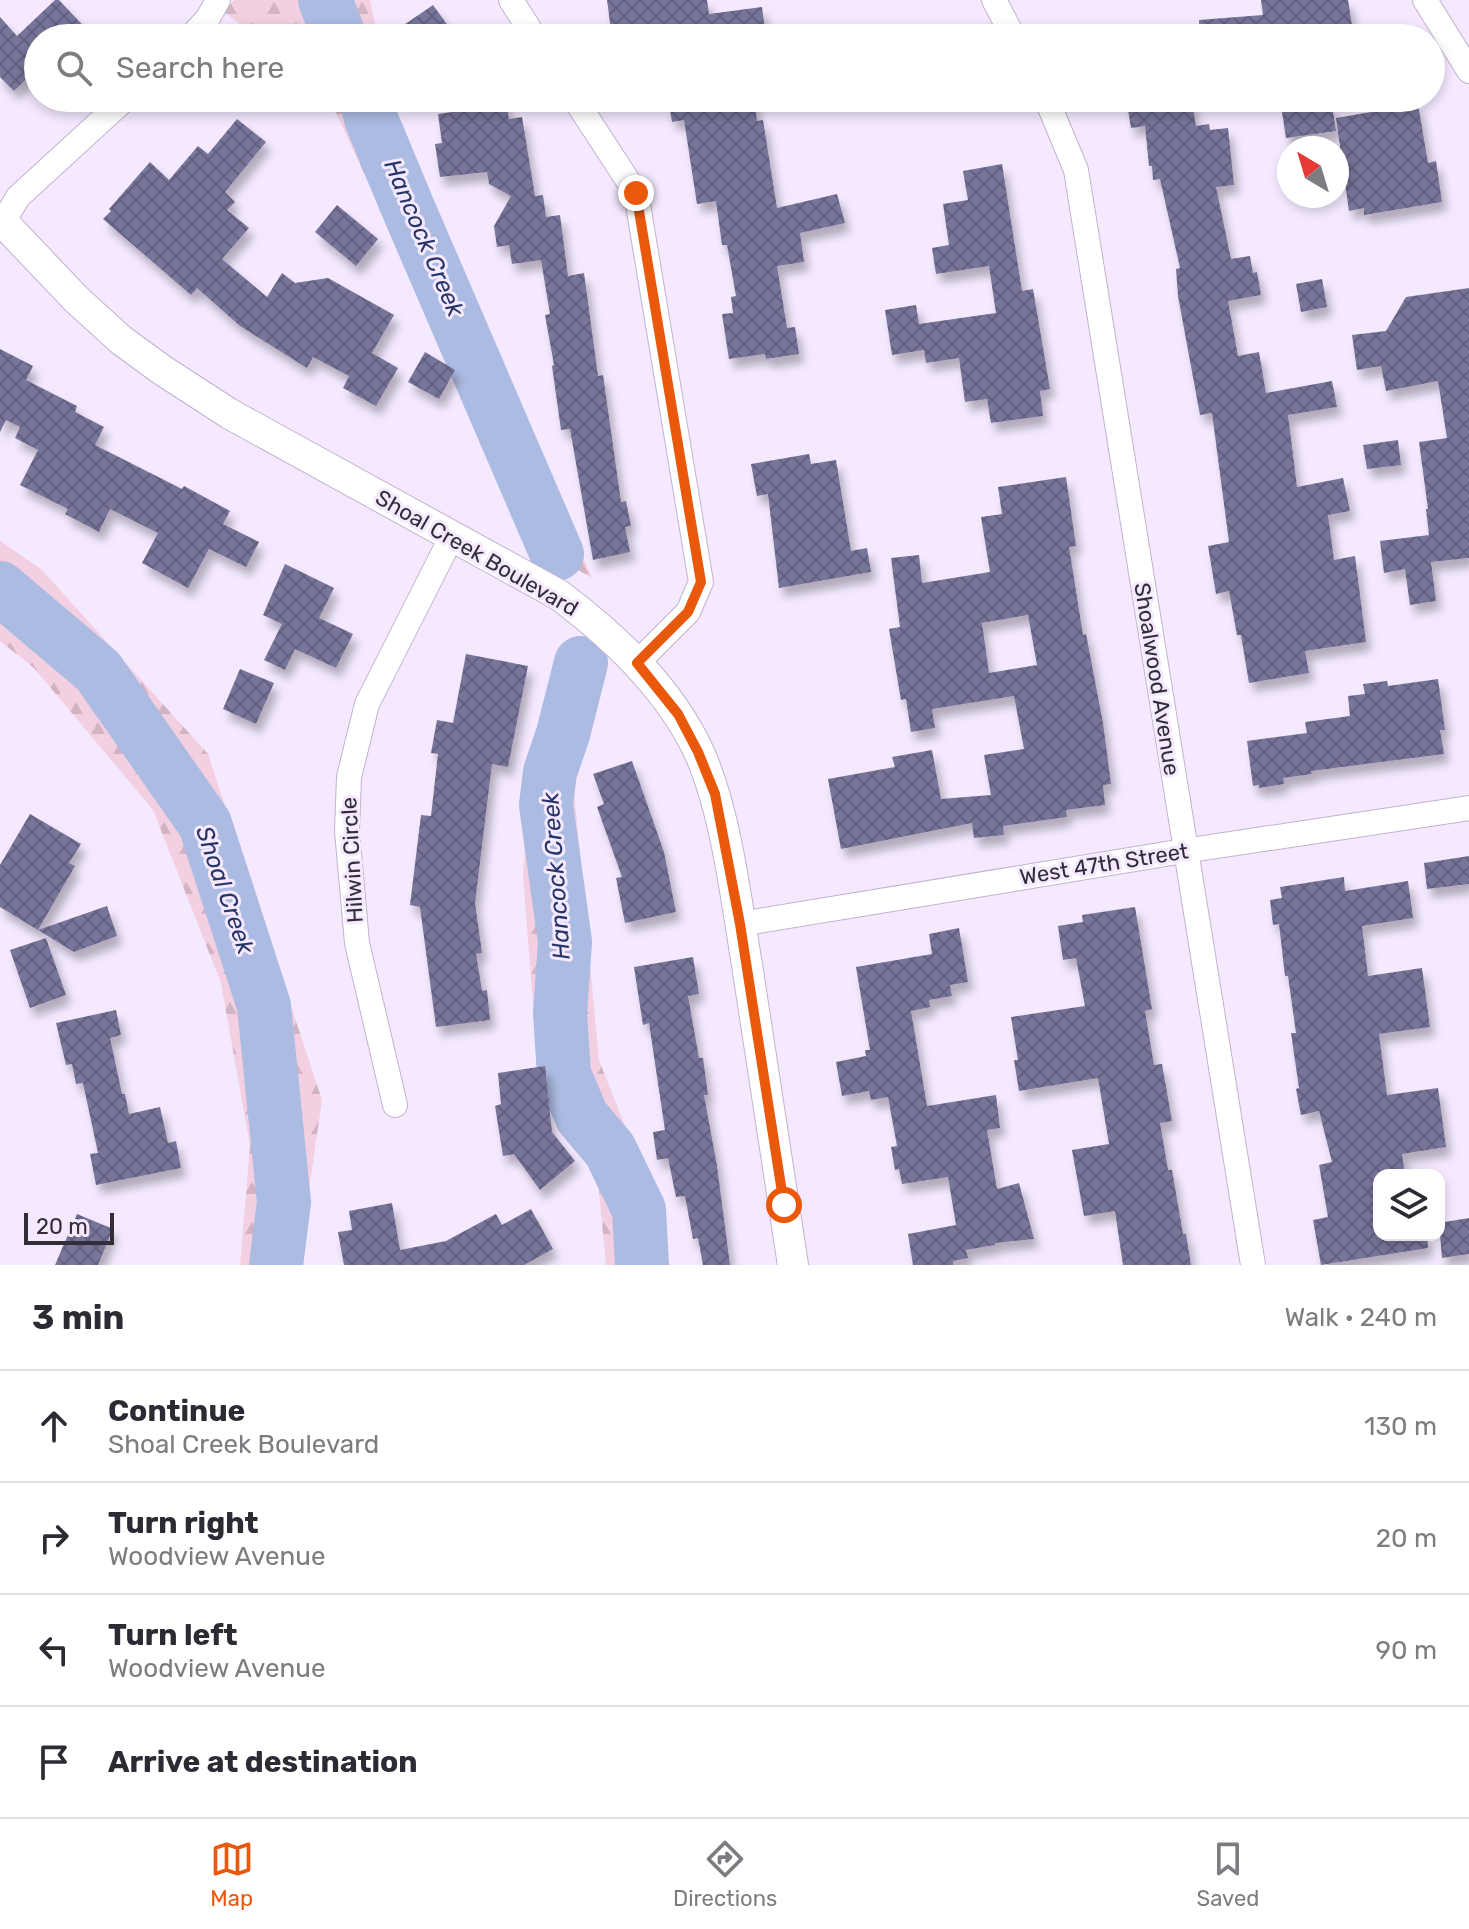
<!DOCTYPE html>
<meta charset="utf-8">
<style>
:root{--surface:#fff;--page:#f7f7f7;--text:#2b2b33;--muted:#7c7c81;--line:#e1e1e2;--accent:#ea580c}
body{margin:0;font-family:Rubik,sans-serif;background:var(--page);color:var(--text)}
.controls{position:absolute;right:24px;bottom:24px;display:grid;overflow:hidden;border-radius:16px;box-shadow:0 4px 12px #0003}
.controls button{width:72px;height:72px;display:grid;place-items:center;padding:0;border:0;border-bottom:2px solid var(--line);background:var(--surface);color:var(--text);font:40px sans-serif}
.compass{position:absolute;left:1277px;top:136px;width:72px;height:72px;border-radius:50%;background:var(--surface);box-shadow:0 4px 12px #0003;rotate:322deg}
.scale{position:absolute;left:24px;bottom:20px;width:90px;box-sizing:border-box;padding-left:8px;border:4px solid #332d38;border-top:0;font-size:22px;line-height:28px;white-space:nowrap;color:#332d38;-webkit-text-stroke:6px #f4e9ff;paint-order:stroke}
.stop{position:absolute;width:24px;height:24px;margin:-18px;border:6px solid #ea580c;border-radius:50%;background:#fff}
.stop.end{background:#ea580c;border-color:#fff;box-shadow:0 2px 8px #0008}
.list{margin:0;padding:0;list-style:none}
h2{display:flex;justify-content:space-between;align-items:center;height:104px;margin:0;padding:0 32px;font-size:34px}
h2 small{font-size:26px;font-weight:400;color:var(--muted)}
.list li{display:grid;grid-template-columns:52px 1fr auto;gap:24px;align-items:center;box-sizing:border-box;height:112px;padding:0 32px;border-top:2px solid var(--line)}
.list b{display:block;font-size:30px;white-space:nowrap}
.list p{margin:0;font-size:26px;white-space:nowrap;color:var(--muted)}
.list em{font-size:26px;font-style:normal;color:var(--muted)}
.icon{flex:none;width:44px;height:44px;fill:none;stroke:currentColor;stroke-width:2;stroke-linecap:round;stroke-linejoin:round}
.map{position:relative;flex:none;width:1469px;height:1265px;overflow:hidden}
.search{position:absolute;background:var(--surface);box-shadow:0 4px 12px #0003;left:24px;right:24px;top:24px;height:88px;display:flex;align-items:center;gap:20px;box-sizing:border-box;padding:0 28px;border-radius:44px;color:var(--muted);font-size:30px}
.sheet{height:552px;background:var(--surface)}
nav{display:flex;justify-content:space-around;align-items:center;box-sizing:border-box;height:112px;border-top:2px solid var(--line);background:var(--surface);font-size:22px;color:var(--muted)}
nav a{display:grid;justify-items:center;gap:4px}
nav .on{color:var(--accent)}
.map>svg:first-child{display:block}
.forest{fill:url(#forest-firs)}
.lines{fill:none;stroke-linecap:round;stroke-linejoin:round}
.river{stroke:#acbbe2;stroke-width:54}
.building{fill:url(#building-cross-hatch);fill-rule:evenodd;filter:url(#shadow)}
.minor-casing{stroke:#c1b3ce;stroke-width:26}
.tertiary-casing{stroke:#c1b3ce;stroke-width:32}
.minor{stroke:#fff;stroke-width:24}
.tertiary{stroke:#fff;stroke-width:30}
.route{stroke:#ea580c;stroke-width:10}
.labels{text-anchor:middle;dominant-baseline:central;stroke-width:6;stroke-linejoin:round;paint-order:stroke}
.street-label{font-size:22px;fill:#332d38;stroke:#f4e9ff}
.water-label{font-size:24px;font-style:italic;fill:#263567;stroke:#f4e9ff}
</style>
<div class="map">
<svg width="1469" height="1265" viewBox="0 0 1469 1265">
<defs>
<pattern id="forest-firs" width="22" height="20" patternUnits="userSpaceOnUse" patternTransform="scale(2)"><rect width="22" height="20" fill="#f3d0e1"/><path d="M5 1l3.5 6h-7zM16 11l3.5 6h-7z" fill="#d1b3c2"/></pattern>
<pattern id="building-cross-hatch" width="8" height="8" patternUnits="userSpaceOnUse" patternTransform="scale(2)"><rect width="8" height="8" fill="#78749b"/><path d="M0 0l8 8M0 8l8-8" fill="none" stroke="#63607f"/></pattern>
<filter id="shadow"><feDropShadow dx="5" dy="9" stdDeviation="4" flood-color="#0004"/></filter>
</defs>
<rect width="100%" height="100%" fill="#f4e9ff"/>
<!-- forest -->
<g class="forest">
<polygon points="234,0 370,0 378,38 258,38 224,12"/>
<polygon points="329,98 391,98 592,578 523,538 504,475"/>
<polygon points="0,541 41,569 208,754 322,1100 298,1265 240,1265 250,1146 221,983 153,810 34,668 0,641"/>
<polygon points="559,655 605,677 573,780 599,1060 642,1169 659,1265 606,1265 598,1180 570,1124 534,1016 523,877 531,753"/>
</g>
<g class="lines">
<!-- river -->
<g class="river">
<polyline points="325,0 340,38"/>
<polyline points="366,98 371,119 408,208 557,554"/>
<polyline points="0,588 98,671 205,824 264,1006 284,1202 276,1265"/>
<polyline points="581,663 563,734 550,772 546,805 565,942 560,1013 564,1074 582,1117 610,1150 639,1210 642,1265"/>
</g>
</g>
<!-- building -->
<g class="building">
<polygon points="55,0 59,0 95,38 38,38 38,68 14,91 0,77 0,17 17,36"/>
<polygon points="607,0 707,0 709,14 762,7 766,38 612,38"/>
<polygon points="1261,0 1348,0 1354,38 1200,38 1199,20 1263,15"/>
<polygon points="433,5 457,38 385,38"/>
<polygon points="450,98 505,98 509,119 522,117 535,196 543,195 546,217 560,215 568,276 584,273 598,376 603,375 621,502 626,501 631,526 625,527 630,552 593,560 570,429 561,430 552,366 554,365 545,315 550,314 541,260 512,264 509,245 497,247 494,226 511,196 489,184 487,172 440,177 435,144 442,143 438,114 459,111"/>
<polygon points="668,98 754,98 757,121 763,120 777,208 837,194 845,223 800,233 804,262 777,266 787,328 795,327 799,354 766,359 765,354 729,359 722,314 733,313 731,297 736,296 727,245 722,245 716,201 697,204 684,120 672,122"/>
<polygon points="1126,98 1191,98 1196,126 1209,124 1210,130 1228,128 1234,185 1216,187 1231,259 1250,256 1253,273 1257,272 1261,295 1228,301 1238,356 1259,352 1266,393 1332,381 1337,407 1288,415 1297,487 1343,478 1350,511 1328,515 1334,560 1355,556 1366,642 1305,651 1309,673 1249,683 1241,635 1237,635 1229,591 1216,594 1208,546 1229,542 1212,413 1200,415 1178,296 1176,269 1180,268 1160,179 1153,180 1152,166 1149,166 1145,126 1131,128"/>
<polygon points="1418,104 1428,163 1436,161 1442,202 1364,215 1364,208 1349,211 1336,118"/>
<polygon points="1332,105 1336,131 1286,138 1282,112"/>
<polygon points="237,119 266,142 225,192 235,202 227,210 249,228 222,259 267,297 282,273 295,283 328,278 394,315 372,353 398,368 376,406 343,388 349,376 313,357 307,368 240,326 197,288 191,295 103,219 111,211 109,209 150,162 169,180 198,146 208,154"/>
<polygon points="1002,164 1022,291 1033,289 1050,389 1040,391 1043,416 991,423 987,399 965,402 959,358 926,363 924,350 892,355 885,310 916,305 919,324 996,313 989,266 936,274 932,248 949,245 943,204 968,200 963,171"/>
<polygon points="337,205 378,239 356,266 315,232"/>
<polygon points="1322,279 1327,307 1301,312 1296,284"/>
<polygon points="1469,288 1469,558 1431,562 1436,601 1410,605 1405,569 1384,573 1380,541 1429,535 1426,509 1428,509 1419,442 1447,438 1438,381 1386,391 1381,366 1357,370 1352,335 1386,331 1406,297"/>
<polygon points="0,349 33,366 26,380 77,406 75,412 104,427 95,445 182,489 184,486 230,511 223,524 259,542 246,567 209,549 188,588 142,563 158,533 110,509 99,532 65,514 68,509 20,485 38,450 15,438 20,427 6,420 0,432"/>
<polygon points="425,352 455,370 439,399 408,382"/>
<polygon points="1398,440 1401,465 1367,469 1363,445"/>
<polygon points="809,454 811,464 836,460 851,551 867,548 871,572 779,588 768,494 757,496 751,464"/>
<path d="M1066,477L1076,546L1069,547L1083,635L1086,634L1103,723L1111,784L1103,785L1105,805L1066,810L1067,817L1003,826L1004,835L974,838L972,823L841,849L828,779L895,767L892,757L932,750L941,799L991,795L984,755L1024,749L1014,696L932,709L935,728L911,732L906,699L901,700L889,629L900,627L891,558L919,555L922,583L990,572L981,517L1002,514L998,487ZM1028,615L1037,665L989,673L982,623Z"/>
<polygon points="285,564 334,588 319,618 353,634 336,668 295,649 285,670 264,660 282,624 263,615"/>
<polygon points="466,654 528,666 508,767 492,764 475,903 482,953 476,954 482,991 487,990 490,1020 436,1027 420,907 410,905 421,815 431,816 438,754 431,753 437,720 453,723"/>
<polygon points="240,669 274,683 256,724 223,709"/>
<polygon points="1438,679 1445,730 1440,730 1444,754 1311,771 1312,774 1283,778 1284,784 1259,788 1259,785 1253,786 1247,741 1307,733 1305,722 1350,716 1348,696 1365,694 1363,684 1387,681 1388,686"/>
<polygon points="632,761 664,852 676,912 625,923 616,878 622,877 597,807 604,804 593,774"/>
<polygon points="30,814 81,844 69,863 75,866 38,930 107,906 117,936 74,952 0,907 0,865"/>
<polygon points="1469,856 1469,884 1427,889 1424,863"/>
<polygon points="1344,877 1345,891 1408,881 1413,918 1362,926 1368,976 1422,968 1430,1027 1379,1034 1387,1095 1438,1088 1446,1147 1402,1154 1405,1175 1379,1175 1379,1235 1427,1235 1428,1248 1321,1265 1313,1220 1328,1217 1319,1165 1332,1162 1319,1111 1301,1115 1296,1089 1299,1088 1291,1033 1296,1033 1288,976 1285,976 1279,924 1273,925 1270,900 1282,898 1280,887"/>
<polygon points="1135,907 1152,1009 1145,1011 1154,1065 1162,1064 1172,1121 1160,1123 1168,1170 1172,1170 1183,1234 1186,1234 1191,1265 1123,1265 1115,1211 1084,1216 1072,1150 1109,1144 1098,1078 1019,1091 1014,1060 1018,1060 1011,1017 1085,1006 1076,958 1063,960 1058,926 1083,922 1082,915"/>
<polygon points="959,928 968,982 950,985 952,996 929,1000 930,1007 911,1011 927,1106 996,1095 1000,1128 987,1130 997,1189 1019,1183 1034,1239 995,1243 995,1245 966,1250 968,1258 953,1261 953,1265 913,1265 908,1234 956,1225 948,1177 902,1184 899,1169 895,1170 891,1147 897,1146 888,1097 871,1100 869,1091 842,1096 836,1062 866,1056 865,1050 870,1050 856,967 932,954 929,934"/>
<polygon points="46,938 66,995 30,1008 10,950"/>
<polygon points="693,957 699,994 688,996 699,1058 703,1058 708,1095 704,1095 717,1166 730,1265 703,1265 698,1238 693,1239 685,1196 676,1197 668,1158 657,1160 653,1132 665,1130 649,1023 643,1025 634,967"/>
<polygon points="116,1010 121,1035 110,1038 122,1094 125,1094 129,1114 160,1107 168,1143 176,1141 181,1168 96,1185 90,1154 98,1153 83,1083 76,1084 72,1064 66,1065 56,1023"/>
<polygon points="545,1066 552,1132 575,1161 540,1190 514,1154 503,1156 495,1106 501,1104 498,1073"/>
<polygon points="392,1203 400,1250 446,1241 496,1214 502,1225 531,1209 553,1249 524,1265 344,1265 338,1232 352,1230 349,1211"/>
<polygon points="77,1214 113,1229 98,1265 55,1265"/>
<polygon points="1469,1218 1469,1254 1442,1258 1439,1223"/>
</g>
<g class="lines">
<!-- minor casing -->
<g class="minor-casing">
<g id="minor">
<polyline points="511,0 535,38"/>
<polyline points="994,0 1014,38"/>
<polyline points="1425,0 1469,71"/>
<polyline points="190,38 208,18 218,0"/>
<polyline points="574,98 636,193 701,582 688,612 637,663"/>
<polyline points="1046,98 1076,170 1253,1265"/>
<polyline points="0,227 18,197 126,98"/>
<polyline points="740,924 1184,851 1469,808"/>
<polyline points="395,1105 357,943 347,831 349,777 367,704 451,538"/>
</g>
</g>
<!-- tertiary casing -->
<g class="tertiary-casing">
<path id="tertiary" d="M0,219L76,299L121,340L162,370L230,414L559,595C615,637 669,688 699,752C726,812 736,899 747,965C762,1065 778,1165 793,1265"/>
</g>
<!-- minor -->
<use href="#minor" class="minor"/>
<!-- tertiary -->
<use href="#tertiary" class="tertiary"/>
</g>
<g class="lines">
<!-- route -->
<polyline class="route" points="636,193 701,582 688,612 637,663 678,714 698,752 715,794 740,924 784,1205"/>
</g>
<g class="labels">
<!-- street labels -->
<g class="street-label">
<text transform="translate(477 553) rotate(30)">Shoal Creek Boulevard</text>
<text transform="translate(1157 679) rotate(81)">Shoalwood Avenue</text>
<text transform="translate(352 860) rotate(-93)">Hilwin Circle</text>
<text transform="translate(1104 864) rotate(-9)">West 47th Street</text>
</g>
<!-- water labels -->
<g class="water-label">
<text transform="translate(424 238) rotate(67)">Hancock Creek</text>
<text transform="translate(556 876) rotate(-94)">Hancock Creek</text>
<text transform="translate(225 890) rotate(71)">Shoal Creek</text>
</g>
</g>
</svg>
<div class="controls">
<button><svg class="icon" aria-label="layers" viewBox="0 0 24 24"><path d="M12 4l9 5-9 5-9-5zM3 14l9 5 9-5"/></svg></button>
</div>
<svg class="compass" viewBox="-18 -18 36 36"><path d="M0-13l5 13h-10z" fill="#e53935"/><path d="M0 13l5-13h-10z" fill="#7c7c81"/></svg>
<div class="scale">20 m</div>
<div class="stop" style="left:784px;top:1205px"></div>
<div class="stop end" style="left:636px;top:193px"></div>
<div class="search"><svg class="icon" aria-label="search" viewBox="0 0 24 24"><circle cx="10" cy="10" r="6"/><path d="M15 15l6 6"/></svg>Search here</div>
</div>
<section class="sheet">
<h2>3 min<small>Walk · 240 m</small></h2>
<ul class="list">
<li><svg class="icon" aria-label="ahead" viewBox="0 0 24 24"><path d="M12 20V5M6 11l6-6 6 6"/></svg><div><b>Continue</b><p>Shoal Creek Boulevard</p></div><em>130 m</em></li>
<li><svg class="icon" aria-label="right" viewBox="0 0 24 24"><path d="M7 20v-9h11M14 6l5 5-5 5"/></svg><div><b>Turn right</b><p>Woodview Avenue</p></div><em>20 m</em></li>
<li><svg class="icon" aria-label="left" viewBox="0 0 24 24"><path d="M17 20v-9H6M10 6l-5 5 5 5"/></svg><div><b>Turn left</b><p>Woodview Avenue</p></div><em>90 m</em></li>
<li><svg class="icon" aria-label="arrive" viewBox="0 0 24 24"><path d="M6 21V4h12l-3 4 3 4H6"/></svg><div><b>Arrive at destination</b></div></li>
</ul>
</section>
<nav>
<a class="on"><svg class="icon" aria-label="map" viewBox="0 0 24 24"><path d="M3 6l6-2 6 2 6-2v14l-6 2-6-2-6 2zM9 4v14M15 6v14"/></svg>Map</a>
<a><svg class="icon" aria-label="directions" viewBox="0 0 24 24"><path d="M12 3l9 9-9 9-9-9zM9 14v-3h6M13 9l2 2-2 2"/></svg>Directions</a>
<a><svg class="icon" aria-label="saved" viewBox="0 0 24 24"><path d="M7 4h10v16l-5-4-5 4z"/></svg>Saved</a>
</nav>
